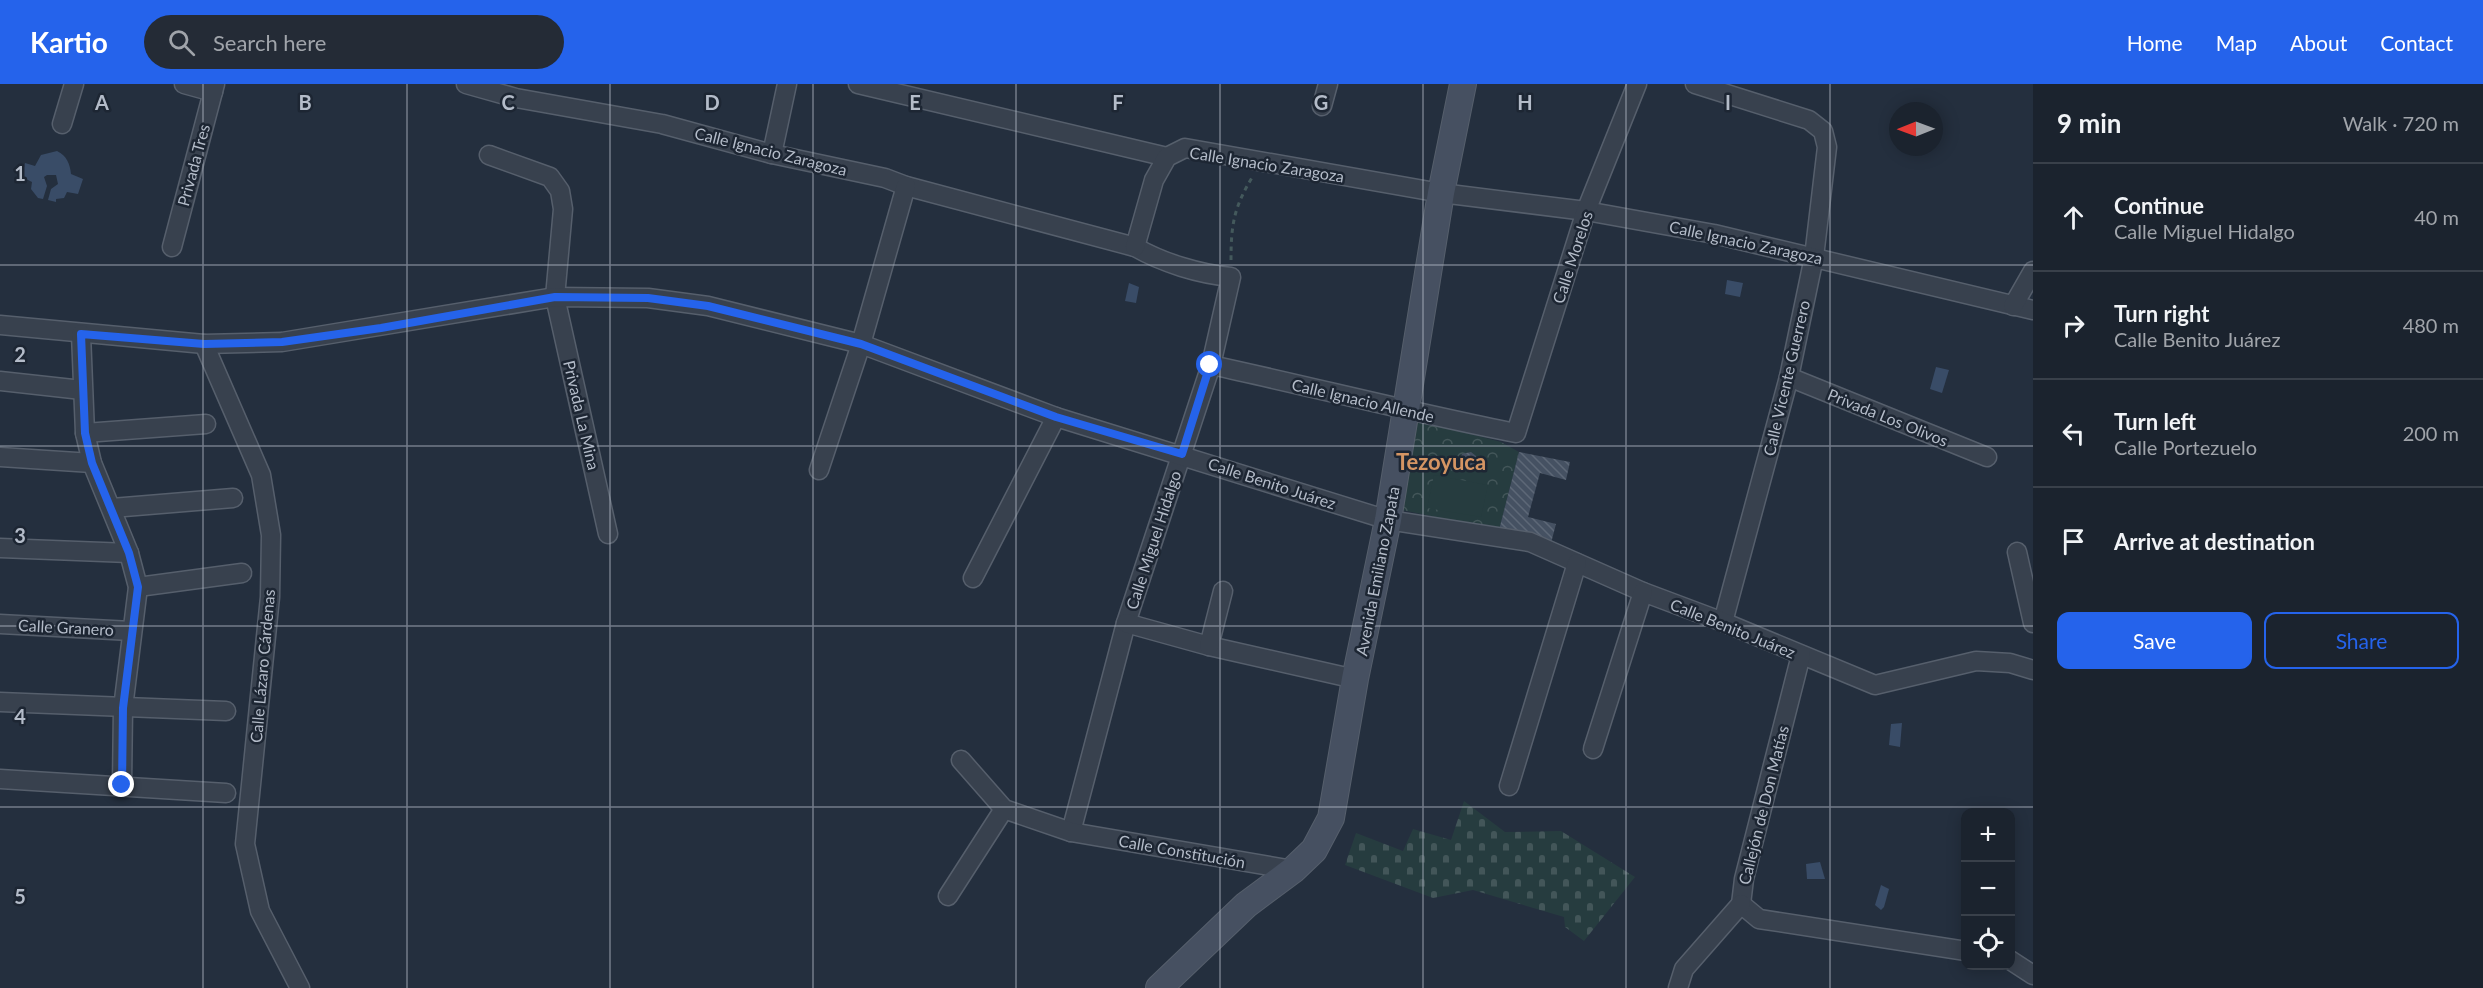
<!DOCTYPE html>
<meta charset="utf-8">
<style>
:root{--surface:#1b232e;--page:#242b36;--text:#f1f3f6;--muted:#a0a4aa;--line:#39404a;--accent:#2563eb}
body{margin:0;font-family:Lato,sans-serif;background:var(--page);color:var(--text)}
.controls{position:absolute;right:18px;bottom:18px;display:grid;overflow:hidden;border-radius:12px;box-shadow:0 3px 15px #0003}
.controls button{width:54px;height:54px;display:grid;place-items:center;padding:0;border:0;border-bottom:2px solid var(--line);background:var(--surface);color:var(--text);font:30px sans-serif}
.compass{position:absolute;left:1889px;top:18px;width:54px;height:54px;border-radius:50%;background:var(--surface);box-shadow:0 3px 15px #0003;rotate:269deg}
.stop{position:absolute;width:18px;height:18px;margin:-14px;border:4px solid #2563eb;border-radius:50%;background:#fff}
.stop.end{background:#2563eb;border-color:#fff;box-shadow:0 2px 6px #0008}
.list{margin:0;padding:0;list-style:none}
h2{display:flex;justify-content:space-between;align-items:center;height:78px;margin:0;padding:0 24px;font-size:26px}
h2 small{font-size:20px;font-weight:400;color:var(--muted)}
.list li{display:grid;grid-template-columns:39px 1fr auto;gap:18px;align-items:center;box-sizing:border-box;height:108px;padding:0 24px;border-top:2px solid var(--line)}
.list b{display:block;font-size:22px;white-space:nowrap}
.list p{margin:0;font-size:20px;white-space:nowrap;color:var(--muted)}
.list em{font-size:20px;font-style:normal;color:var(--muted)}
.actions{display:flex;gap:12px;padding:18px 24px}
.actions a{flex:1;padding:14px 0;border:2px solid var(--accent);border-radius:12px;text-align:center;font-size:21px;color:var(--accent)}
.actions .main{background:var(--accent);color:#fff}
.icon{flex:none;width:33px;height:33px;fill:none;stroke:currentColor;stroke-width:2;stroke-linecap:round;stroke-linejoin:round}
.map{position:relative;flex:none;width:2033px;height:904px;overflow:hidden}
header{display:flex;align-items:center;gap:36px;box-sizing:border-box;height:84px;padding:0 30px;background:var(--accent);color:#fff}
header strong{font-size:28px}
nav{display:flex;gap:33px;margin-inline-start:auto;font-size:21px}
.search{width:420px;height:54px;background:var(--page);display:flex;align-items:center;gap:15px;box-sizing:border-box;padding:0 21px;border-radius:33px;color:var(--muted);font-size:22px}
main{display:flex}
aside{flex:1;background:var(--surface)}
.map>svg:first-child{display:block}
.forest{fill:url(#forest-crowns)}
.cemetery{fill:url(#cemetery-stones)}
.pitch{fill:#263c3f}
.water{fill:#394c67}
.building{fill:url(#building-back-hatch)}
.lines{fill:none;stroke-linecap:round;stroke-linejoin:round}
.street-casing{stroke:#565f6c;stroke-width:21}
.secondary-casing{stroke:#565f6c;stroke-width:28}
.path{stroke:#44595c;stroke-width:3;stroke-dasharray:4.5 4.5;stroke-linecap:butt}
.street{stroke:#38414e;stroke-width:18}
.secondary{stroke:#465061;stroke-width:26}
.route{stroke:#2563eb;stroke-width:8}
.grid{fill:none;stroke:#b4bcc9;stroke-width:1.5;stroke-opacity:0.55}
.labels{text-anchor:middle;dominant-baseline:central;stroke-width:5;stroke-linejoin:round;paint-order:stroke}
.street-label{font-size:16px;fill:#b4bcc9;stroke:#1d2633}
.district-label{font-size:22px;font-weight:bold;fill:#d59563;stroke:#1d2633}
.grid-label{font-size:20px;text-anchor:middle;font-weight:bold;fill:#b4bcc9;stroke:#1d2633;stroke-width:5;stroke-linejoin:round;paint-order:stroke}
</style>
<header>
<strong>Kartio</strong>
<div class="search"><svg class="icon" aria-label="search" viewBox="0 0 24 24"><circle cx="10" cy="10" r="6"/><path d="M15 15l6 6"/></svg>Search here</div>
<nav><a>Home</a><a>Map</a><a>About</a><a>Contact</a></nav>
</header>
<main>
<div class="map">
<svg width="2033" height="904" viewBox="0 0 2033 904">
<defs>
<pattern id="forest-crowns" width="20" height="18" patternUnits="userSpaceOnUse" patternTransform="scale(1.5)"><rect width="20" height="18" fill="#263c3f"/><path d="M2 6a3 3 0 1 1 6 0M12 15a3 3 0 1 1 6 0" fill="none" stroke="#435659"/></pattern>
<pattern id="cemetery-stones" width="16" height="16" patternUnits="userSpaceOnUse" patternTransform="scale(1.5)"><rect width="16" height="16" fill="#263c3f"/><path d="M2 7V4a2 2 0 0 1 4 0v3zM10 15v-3a2 2 0 0 1 4 0v3z" fill="#435659"/></pattern>
<pattern id="building-back-hatch" width="6" height="6" patternUnits="userSpaceOnUse" patternTransform="scale(1.5)"><rect width="6" height="6" fill="#455162"/><path d="M-1 5l2 2M0 0l6 6M5-1l2 2" fill="none" stroke="#5d6877"/></pattern>
</defs>
<rect width="100%" height="100%" fill="#242f3e"/>
<!-- forest -->
<polygon class="forest" points="1416,336 1501,358 1519,368 1499,446 1402,426"/>
<!-- cemetery -->
<polygon class="cemetery" points="1464,717 1505,748 1561,747 1635,793 1584,857 1565,843 1564,833 1473,806 1433,814 1345,781 1356,749 1403,767 1413,745 1451,756"/>
<!-- pitch -->
<polygon class="pitch" points="1434,391 1488,401 1481,433 1427,424"/>
<!-- water -->
<g class="water">
<path d="M57,67C67,72 70,80 71,90L83,95L78,110L67,108L64,114L56,115V118L48,116L51,105L58,100L56,91H47L44,93L47,102L43,115L38,114L31,105L32,98L22,93L25,79L35,82L41,71Z"/>
<polygon points="1727,196 1743,199 1740,213 1725,210"/>
<polygon points="1129,199 1139,203 1136,219 1125,217"/>
<polygon points="1936,283 1949,286 1942,309 1930,305"/>
<polygon points="1902,639 1900,663 1889,661 1891,640"/>
<polygon points="1820,778 1825,795 1807,795 1806,780"/>
<polygon points="1881,801 1889,805 1884,823 1881,826 1875,821"/>
</g>
<!-- building -->
<g class="building">
<polygon points="1471,368 1476,372 1476,379 1469,384 1460,377 1462,370"/>
<polygon points="1519,368 1570,378 1566,396 1540,389 1528,433 1556,440 1551,459 1499,446"/>
</g>
<g class="lines">
<!-- street casing -->
<g class="street-casing">
<g id="street">
<polyline points="184,0 213,8"/>
<path d="M466,0L516,14L662,40L772,70L885,94L906,102L1135,163C1163,179 1199,190 1231,193L1211,281L1126,539L1071,748"/>
<polyline points="858,0 1167,73"/>
<polyline points="1695,0 1809,36 1823,47 1827,63 1814,173 1789,293 1723,538"/>
<polyline points="1322,22 1328,0"/>
<polyline points="62,40 74,0"/>
<polyline points="772,70 787,0"/>
<polyline points="489,71 550,93 560,107 563,125 555,213 608,450"/>
<polyline points="172,163 215,0"/>
<polyline points="1135,163 1154,96 1167,73 1185,64 1441,109 1586,127 1714,150 2033,226"/>
<polyline points="2013,222 2033,187"/>
<polyline points="0,241 204,260 282,258 555,213 648,214 708,222 861,260 1056,333 1388,436 1530,458 1643,508 1723,538 1875,601 1976,577 2010,579 2033,586"/>
<polyline points="81,250 85,349 92,379 129,469 138,503 123,624 122,701"/>
<polyline points="204,260 261,391 271,451 270,513 245,760 260,827 300,904"/>
<path d="M1211,281C1313,303 1414,329 1516,349L1586,127L1637,0"/>
<polyline points="1789,293 1987,373"/>
<polyline points="0,297 82,306"/>
<polyline points="85,349 206,340"/>
<polyline points="0,373 92,379"/>
<polyline points="819,386 861,260 906,102"/>
<polyline points="112,424 233,414"/>
<polyline points="0,464 129,469"/>
<polyline points="2017,468 2033,539"/>
<polyline points="973,494 1056,333"/>
<polyline points="138,503 242,489"/>
<polyline points="1126,539 1209,562 1355,595"/>
<polyline points="0,540 131,547"/>
<polyline points="1209,562 1223,507"/>
<polyline points="0,618 226,627"/>
<polyline points="1593,665 1643,508"/>
<polyline points="961,676 1004,725 1071,748 1293,786"/>
<polyline points="0,695 226,709"/>
<polyline points="1509,702 1577,479"/>
<polyline points="948,812 1004,725"/>
<polyline points="1741,820 1744,795 1801,571"/>
<polyline points="1741,820 1759,835 1966,867"/>
<polyline points="2010,876 2033,891"/>
<polyline points="1678,904 1684,885 1741,820"/>
</g>
</g>
<!-- secondary casing -->
<g class="secondary-casing">
<polyline id="secondary" points="1159,904 1246,821 1293,786 1314,766 1331,734 1355,595 1388,436 1441,109 1463,0"/>
</g>
<!-- path -->
<path class="path" d="M1231,176C1231,140 1234,123 1253,92"/>
<!-- street -->
<use href="#street" class="street"/>
<!-- secondary -->
<use href="#secondary" class="secondary"/>
</g>
<g class="lines">
<!-- route -->
<polyline class="route" points="122,701 123,624 138,503 129,469 92,379 85,349 81,250 204,260 282,258 381,244 555,213 648,214 708,222 861,260 1056,333 1182,370 1210,281"/>
</g>
<!-- grid -->
<path class="grid" d="M203,0V904M407,0V904M610,0V904M813,0V904M1016,0V904M1220,0V904M1423,0V904M1626,0V904M1830,0V904M0,181H2033M0,362H2033M0,542H2033M0,723H2033"/>
<g class="labels">
<!-- street labels -->
<g class="street-label">
<text transform="translate(771 67) rotate(14)">Calle Ignacio Zaragoza</text>
<text transform="translate(1267 80) rotate(9)">Calle Ignacio Zaragoza</text>
<text transform="translate(193 81) rotate(-75)">Privada Tres</text>
<text transform="translate(1746 158) rotate(12)">Calle Ignacio Zaragoza</text>
<text transform="translate(1572 173) rotate(-72)">Calle Morelos</text>
<text transform="translate(1786 294) rotate(-77)">Calle Vicente Guerrero</text>
<text transform="translate(1363 316) rotate(13)">Calle Ignacio Allende</text>
<text transform="translate(582 331) rotate(77)">Privada La Mina</text>
<text transform="translate(1888 333) rotate(22)">Privada Los Olivos</text>
<text transform="translate(1272 399) rotate(18)">Calle Benito Juárez</text>
<text transform="translate(1153 456) rotate(-72)">Calle Miguel Hidalgo</text>
<text transform="translate(1377 487) rotate(-79)">Avenida Emiliano Zapata</text>
<text transform="translate(66 543) rotate(3)">Calle Granero</text>
<text transform="translate(1733 544) rotate(22)">Calle Benito Juárez</text>
<text transform="translate(262 582) rotate(-85)">Calle Lázaro Cárdenas</text>
<text transform="translate(1763 721) rotate(-76)">Callejón de Don Matías</text>
<text transform="translate(1182 767) rotate(10)">Calle Constitución</text>
</g>
<!-- district labels -->
<g class="district-label">
<text x="1441" y="377">Tezoyuca</text>
</g>
</g>
<g class="grid-label">
<text x="102" y="26">A</text>
<text x="305" y="26">B</text>
<text x="508" y="26">C</text>
<text x="712" y="26">D</text>
<text x="915" y="26">E</text>
<text x="1118" y="26">F</text>
<text x="1321" y="26">G</text>
<text x="1525" y="26">H</text>
<text x="1728" y="26">I</text>
<text x="20" y="97">1</text>
<text x="20" y="278">2</text>
<text x="20" y="459">3</text>
<text x="20" y="640">4</text>
<text x="20" y="820">5</text>
</g>
</svg>
<div class="controls">
<button>+</button>
<button>−</button>
<button><svg class="icon" aria-label="locate" viewBox="0 0 24 24"><circle cx="12" cy="12" r="6"/><path d="M12 2v4M12 18v4M2 12h4M18 12h4"/></svg></button>
</div>
<svg class="compass" viewBox="-18 -18 36 36"><path d="M0-13l5 13h-10z" fill="#e53935"/><path d="M0 13l5-13h-10z" fill="#a0a4aa"/></svg>
<div class="stop" style="left:1210px;top:281px"></div>
<div class="stop end" style="left:122px;top:701px"></div>
</div>
<aside>
<h2>9 min<small>Walk · 720 m</small></h2>
<ul class="list">
<li><svg class="icon" aria-label="ahead" viewBox="0 0 24 24"><path d="M12 20V5M6 11l6-6 6 6"/></svg><div><b>Continue</b><p>Calle Miguel Hidalgo</p></div><em>40 m</em></li>
<li><svg class="icon" aria-label="right" viewBox="0 0 24 24"><path d="M7 20v-9h11M14 6l5 5-5 5"/></svg><div><b>Turn right</b><p>Calle Benito Juárez</p></div><em>480 m</em></li>
<li><svg class="icon" aria-label="left" viewBox="0 0 24 24"><path d="M17 20v-9H6M10 6l-5 5 5 5"/></svg><div><b>Turn left</b><p>Calle Portezuelo</p></div><em>200 m</em></li>
<li><svg class="icon" aria-label="arrive" viewBox="0 0 24 24"><path d="M6 21V4h12l-3 4 3 4H6"/></svg><div><b>Arrive at destination</b></div></li>
</ul>
<div class="actions"><a class="main">Save</a><a>Share</a></div>
</aside>
</main>
